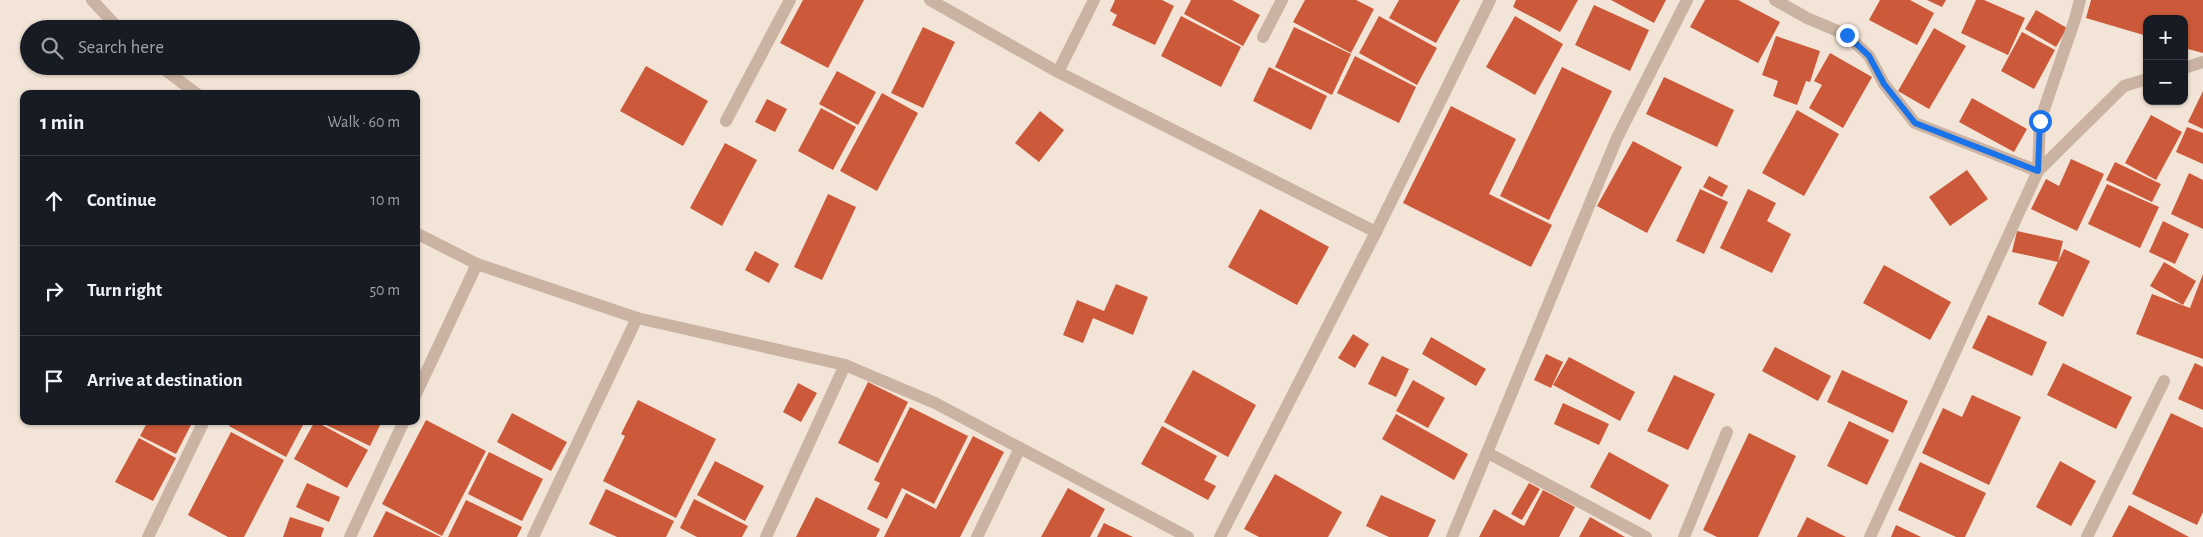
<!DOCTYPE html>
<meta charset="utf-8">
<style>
:root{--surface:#171b24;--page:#20242c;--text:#f1f3f6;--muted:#9ea1a6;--line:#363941}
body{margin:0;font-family:"Alegreya Sans",sans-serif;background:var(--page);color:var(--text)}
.controls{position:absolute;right:15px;top:15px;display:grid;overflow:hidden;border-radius:10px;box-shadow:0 1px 4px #0004}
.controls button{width:45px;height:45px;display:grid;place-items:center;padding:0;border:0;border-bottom:1px solid var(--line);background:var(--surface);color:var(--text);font:25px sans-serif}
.stop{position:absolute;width:15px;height:15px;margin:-11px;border:4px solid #1a73e8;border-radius:50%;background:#fff}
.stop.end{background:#1a73e8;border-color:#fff;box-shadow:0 1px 5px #0008}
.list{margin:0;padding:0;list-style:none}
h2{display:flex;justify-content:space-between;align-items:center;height:65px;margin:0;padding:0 20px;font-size:21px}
h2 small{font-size:16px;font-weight:400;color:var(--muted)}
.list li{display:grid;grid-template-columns:32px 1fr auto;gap:15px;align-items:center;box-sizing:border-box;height:90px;padding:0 20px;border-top:1px solid var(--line)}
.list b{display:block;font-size:19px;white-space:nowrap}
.list em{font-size:16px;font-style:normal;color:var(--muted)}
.icon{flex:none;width:28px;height:28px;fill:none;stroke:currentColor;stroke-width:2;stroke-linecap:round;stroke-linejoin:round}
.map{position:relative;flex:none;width:2203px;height:537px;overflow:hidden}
.search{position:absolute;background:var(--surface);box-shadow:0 1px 4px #0004;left:20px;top:20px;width:400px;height:55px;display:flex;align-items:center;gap:12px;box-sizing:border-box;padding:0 18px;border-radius:28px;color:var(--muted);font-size:19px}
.panel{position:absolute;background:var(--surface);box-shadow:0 1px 4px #0004;left:20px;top:90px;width:400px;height:335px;border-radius:10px}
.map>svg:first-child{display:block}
.building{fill:#cc5a3a}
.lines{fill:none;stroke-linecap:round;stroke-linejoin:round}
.street{stroke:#cab3a2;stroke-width:12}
.route{stroke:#1a73e8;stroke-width:6}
</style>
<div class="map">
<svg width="2203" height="537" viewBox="0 0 2203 537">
<rect width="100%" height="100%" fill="#f2e4d6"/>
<!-- building -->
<g class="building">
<polygon points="803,0 864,0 828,68 780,43"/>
<polygon points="1115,0 1162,0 1174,6 1155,45 1112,25 1117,15 1110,11"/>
<polygon points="1191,0 1232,0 1260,15 1243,46 1184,14"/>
<polygon points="1305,0 1356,0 1374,9 1351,53 1293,22"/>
<polygon points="1399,0 1460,0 1436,43 1389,18"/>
<polygon points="1516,0 1578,0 1560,32 1513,7"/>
<polygon points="1611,0 1666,0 1654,23"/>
<polygon points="1705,0 1738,0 1780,22 1758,63 1690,27"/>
<polygon points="1880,0 1910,0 1934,13 1917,45 1869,20"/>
<polygon points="1927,0 1946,0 1942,7"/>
<polygon points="1976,0 1984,0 2025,18 2008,55 1961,33"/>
<polygon points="2091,0 2203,0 2203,53 2184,48 2184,19 2147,19 2147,36 2086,18"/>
<polygon points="1594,5 1649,30 1630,71 1575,45"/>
<polygon points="2036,10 2067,28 2056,47 2025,29"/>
<polygon points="1181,16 1241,47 1221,87 1161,56"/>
<polygon points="1379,16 1437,48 1417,85 1359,53"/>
<polygon points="1515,16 1563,44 1535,95 1486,67"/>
<polygon points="923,27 955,42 923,108 891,93"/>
<polygon points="1294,27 1351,54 1332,95 1275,67"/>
<polygon points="1934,28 1966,46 1929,109 1898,91"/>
<polygon points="2022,32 2055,50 2034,89 2001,71"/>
<polygon points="1776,36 1820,51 1810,82 1806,81 1797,105 1773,96 1778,81 1762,75"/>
<polygon points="1830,53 1872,77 1843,128 1809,108 1822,85 1814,81"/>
<polygon points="1355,56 1416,87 1399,123 1337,93"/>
<polygon points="646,66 708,101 683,146 620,111"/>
<polygon points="1269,67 1327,96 1311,130 1253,101"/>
<polygon points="1562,67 1612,91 1549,220 1500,196"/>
<polygon points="837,71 876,92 858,125 819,104"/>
<polygon points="1664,77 1734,110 1717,147 1646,114"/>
<polygon points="2203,91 2203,129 2188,122"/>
<polygon points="882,93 918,113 877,191 840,171"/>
<polygon points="1972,98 2027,129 2014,152 1959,122"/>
<polygon points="767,99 787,109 775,132 755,122"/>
<polygon points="1451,106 1516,139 1489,194 1552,225 1531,267 1403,203"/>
<polygon points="821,108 856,127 833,170 798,151"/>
<polygon points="1797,110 1839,134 1804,196 1762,173"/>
<polygon points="1040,111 1064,130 1039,162 1015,143"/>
<polygon points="2151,115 2182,132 2156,180 2125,163"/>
<polygon points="2187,127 2203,133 2203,164 2176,152"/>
<polygon points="1633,141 1682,167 1647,233 1597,206"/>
<polygon points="725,143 757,160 722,226 690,208"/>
<polygon points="2071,159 2104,174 2077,231 2031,209 2046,179 2059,186"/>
<polygon points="2115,162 2161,184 2152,202 2106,180"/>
<polygon points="1967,170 1988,199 1950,226 1929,197"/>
<polygon points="2189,173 2203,180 2203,229 2171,214"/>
<polygon points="1709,176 1728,186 1722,197 1703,187"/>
<polygon points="2107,184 2159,207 2140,248 2088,224"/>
<polygon points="1700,189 1728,202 1704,254 1676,241"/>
<polygon points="1748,189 1776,203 1767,221 1791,234 1772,273 1720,248"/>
<polygon points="828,194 856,207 822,280 794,267"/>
<polygon points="1260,209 1329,247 1297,305 1228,267"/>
<polygon points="2163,221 2189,234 2175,264 2149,252"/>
<polygon points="2017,231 2063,241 2058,262 2012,252"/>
<polygon points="2064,249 2090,261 2063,317 2038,304"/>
<polygon points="755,251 779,264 769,283 745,270"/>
<polygon points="2164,262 2196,281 2183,305 2150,286"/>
<polygon points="1884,265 1951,302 1930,340 1863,303"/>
<polygon points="2203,274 2203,359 2136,334 2152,294 2190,308"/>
<polygon points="1116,284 1148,297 1133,335 1093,318 1083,343 1063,335 1077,300 1104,311"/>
<polygon points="1988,315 2047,342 2032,376 1972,348"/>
<polygon points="1353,334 1369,344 1355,368 1338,358"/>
<polygon points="1431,337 1486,369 1476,386 1422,354"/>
<polygon points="1775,347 1831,376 1818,401 1762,371"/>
<polygon points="1546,354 1563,362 1551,388 1534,380"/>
<polygon points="1382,356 1409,369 1396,397 1368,384"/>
<polygon points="1569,357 1635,392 1620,421 1553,385"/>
<polygon points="2063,363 2132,397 2116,429 2047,395"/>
<polygon points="2195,363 2203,367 2203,410 2178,399"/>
<polygon points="1193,370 1256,405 1228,457 1164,422"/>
<polygon points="1842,370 1908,401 1893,433 1827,402"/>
<polygon points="1674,375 1715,394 1688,450 1647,431"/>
<polygon points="1413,380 1445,398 1428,428 1396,411"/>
<polygon points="868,382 908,402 878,463 838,443"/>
<polygon points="798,383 817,393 801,422 783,412"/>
<polygon points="1972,395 2021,417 1989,485 1922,453 1943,408 1962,417"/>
<polygon points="638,400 716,439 676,518 603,481 625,436 621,434"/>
<polygon points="1563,403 1609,424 1599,445 1554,424"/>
<polygon points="910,407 968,436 934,504 902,488 887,519 867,509 880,483 874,480"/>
<polygon points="512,413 567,442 551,471 497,442"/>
<polygon points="2171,413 2203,428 2203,512 2197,525 2132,494"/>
<polygon points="1396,414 1468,454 1454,480 1382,439"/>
<polygon points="426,420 486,451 442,536 382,504"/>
<polygon points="148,421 189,421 192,423 176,454 140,436"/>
<polygon points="232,421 295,421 303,425 286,457 229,426"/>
<polygon points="315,421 368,450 347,488 294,459"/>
<polygon points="318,421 382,421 370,446"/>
<polygon points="1849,421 1889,440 1867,485 1827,466"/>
<polygon points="1162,426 1217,456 1204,480 1216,486 1208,500 1141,464"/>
<polygon points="231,432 284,460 244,537 228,537 188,515"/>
<polygon points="1749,433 1796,456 1758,537 1717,537 1703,530"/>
<polygon points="973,436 1004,452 960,537 884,537 906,493 936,509"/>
<polygon points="139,438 176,458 153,501 115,482"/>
<polygon points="489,452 543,479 522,521 468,494"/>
<polygon points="1609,452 1669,485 1650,520 1590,487"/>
<polygon points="715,461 764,486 745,521 697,495"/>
<polygon points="2060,461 2096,481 2071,526 2036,507"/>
<polygon points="1920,462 1986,493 1965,537 1956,537 1898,510"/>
<polygon points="1275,474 1342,512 1328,537 1259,537 1244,529"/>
<polygon points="307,483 340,497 329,522 296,507"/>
<polygon points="1529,483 1540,489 1522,520 1511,514"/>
<polygon points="1068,488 1105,509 1090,537 1041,537"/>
<polygon points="606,489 674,521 666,537 617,537 589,524"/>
<polygon points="1543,490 1575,507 1559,537 1479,537 1494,509 1524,526"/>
<polygon points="1381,495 1436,520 1428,537 1389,537 1366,526"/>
<polygon points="816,497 880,529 876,537 796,537"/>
<polygon points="694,499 748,526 742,537 697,537 680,528"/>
<polygon points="466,500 522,527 517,537 448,537"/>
<polygon points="2129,505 2189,537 2112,537"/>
<polygon points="386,511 441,537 373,537"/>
<polygon points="290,517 324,528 321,537 283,537"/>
<polygon points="1590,517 1625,537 1579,537"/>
<polygon points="1807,517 1846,537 1797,537"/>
<polygon points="1104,523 1133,537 1097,537"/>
<polygon points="1896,525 1921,537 1891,537"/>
</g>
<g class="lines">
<!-- street -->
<g class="street">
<polyline points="92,0 119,29"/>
<polyline points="930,0 1058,72 1376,232"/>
<polyline points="1775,0 1807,18 1847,35 1869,56 1884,84 1915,123 2038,171"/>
<polyline points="1263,37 1282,0"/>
<polyline points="160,66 197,94"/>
<polyline points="2184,68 2203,62"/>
<polyline points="1058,72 1094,0"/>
<polyline points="726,121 790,0"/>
<polyline points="2038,171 2040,121 2075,19 2080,0"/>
<polyline points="416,233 477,264 637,318 845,365 935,403 1188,537"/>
<polyline points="416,394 477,264"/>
<polyline points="1488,453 1646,537"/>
<polyline points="148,537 204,421"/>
<polyline points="350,537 404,421"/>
<polyline points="533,537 637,318"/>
<polyline points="766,537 845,365"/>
<polyline points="977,537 1020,448"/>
<polyline points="1220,537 1376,232 1490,0"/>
<polyline points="1452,537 1617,138 1687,0"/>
<polyline points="1684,537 1727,432"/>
<polyline points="1870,537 2038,171 2124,86 2147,79"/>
<polyline points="2087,537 2164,381"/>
</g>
</g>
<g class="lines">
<!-- route -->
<polyline class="route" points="1847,35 1869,56 1884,84 1915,123 2038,171 2040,121"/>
</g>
</svg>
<div class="controls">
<button>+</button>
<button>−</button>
</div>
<div class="stop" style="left:2040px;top:121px"></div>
<div class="stop end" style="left:1847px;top:35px"></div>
<div class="search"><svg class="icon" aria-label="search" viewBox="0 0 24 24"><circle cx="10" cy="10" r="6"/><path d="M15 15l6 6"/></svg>Search here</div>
<section class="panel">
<h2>1 min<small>Walk · 60 m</small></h2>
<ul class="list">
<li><svg class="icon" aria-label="ahead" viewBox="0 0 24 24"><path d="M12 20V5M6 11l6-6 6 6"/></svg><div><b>Continue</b></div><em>10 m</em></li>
<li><svg class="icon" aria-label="right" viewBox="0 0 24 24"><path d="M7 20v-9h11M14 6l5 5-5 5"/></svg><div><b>Turn right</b></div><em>50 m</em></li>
<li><svg class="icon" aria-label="arrive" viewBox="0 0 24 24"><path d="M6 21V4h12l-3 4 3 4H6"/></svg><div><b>Arrive at destination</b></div></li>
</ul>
</section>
</div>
